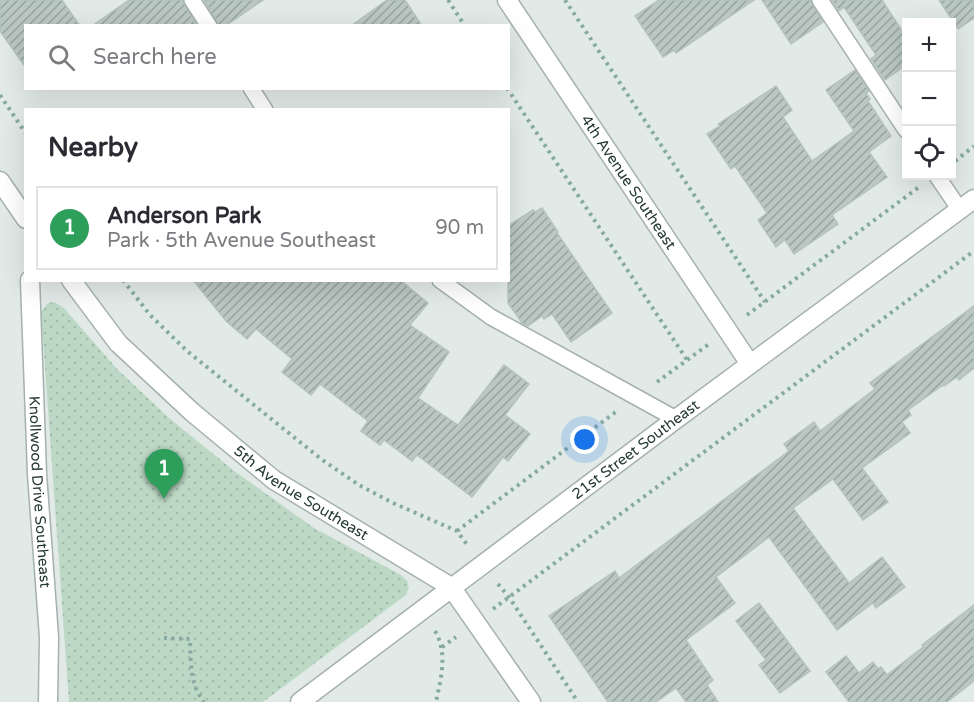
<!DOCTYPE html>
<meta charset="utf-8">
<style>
:root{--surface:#fff;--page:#f7f7f7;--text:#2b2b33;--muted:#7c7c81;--line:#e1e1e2;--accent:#7d584b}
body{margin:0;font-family:"Varela Round",sans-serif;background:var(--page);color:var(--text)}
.controls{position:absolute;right:18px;top:18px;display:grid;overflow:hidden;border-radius:0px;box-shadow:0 6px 24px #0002}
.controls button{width:54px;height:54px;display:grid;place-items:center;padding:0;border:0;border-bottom:2px solid var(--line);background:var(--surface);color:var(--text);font:30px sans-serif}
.you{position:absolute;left:585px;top:440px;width:21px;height:21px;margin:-15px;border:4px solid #fff;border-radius:50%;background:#1a73e8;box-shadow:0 0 0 9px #1a73e833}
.badge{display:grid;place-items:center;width:39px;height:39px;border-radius:50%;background:var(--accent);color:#fff;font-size:20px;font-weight:700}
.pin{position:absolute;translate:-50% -50px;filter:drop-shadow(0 2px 3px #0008)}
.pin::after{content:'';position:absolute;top:32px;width:21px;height:18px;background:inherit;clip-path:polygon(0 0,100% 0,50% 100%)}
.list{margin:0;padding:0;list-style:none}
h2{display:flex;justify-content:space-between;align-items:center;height:78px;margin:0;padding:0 24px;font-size:26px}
h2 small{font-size:20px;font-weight:400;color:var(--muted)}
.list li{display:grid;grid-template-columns:39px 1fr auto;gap:18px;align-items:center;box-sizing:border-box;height:84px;margin:0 12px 12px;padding:0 12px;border:2px solid var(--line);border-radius:0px}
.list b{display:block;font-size:22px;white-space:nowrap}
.list p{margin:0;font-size:20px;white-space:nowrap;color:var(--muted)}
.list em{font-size:20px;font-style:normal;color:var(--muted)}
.icon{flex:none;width:33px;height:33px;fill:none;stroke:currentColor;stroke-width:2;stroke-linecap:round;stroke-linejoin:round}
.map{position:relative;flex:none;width:974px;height:702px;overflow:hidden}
.search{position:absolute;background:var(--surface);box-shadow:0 6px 24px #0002;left:24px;top:24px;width:486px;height:66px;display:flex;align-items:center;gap:15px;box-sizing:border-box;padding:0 21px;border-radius:0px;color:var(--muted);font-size:22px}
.panel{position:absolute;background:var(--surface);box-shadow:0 6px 24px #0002;left:24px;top:108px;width:486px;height:174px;border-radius:0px}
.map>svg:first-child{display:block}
.park{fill:url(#park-dots)}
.building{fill:url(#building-hatch);stroke:#b5c3be;stroke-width:1.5}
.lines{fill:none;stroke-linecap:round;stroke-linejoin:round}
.service-casing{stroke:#a5b1ae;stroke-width:18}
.minor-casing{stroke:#a5b1ae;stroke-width:21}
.path{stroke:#86aaa1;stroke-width:4;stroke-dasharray:3 4.5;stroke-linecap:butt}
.service{stroke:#fff;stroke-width:15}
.minor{stroke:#fff;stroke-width:18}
.labels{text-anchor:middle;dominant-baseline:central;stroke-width:5;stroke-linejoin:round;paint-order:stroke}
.street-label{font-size:15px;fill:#243935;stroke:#f2f7f5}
</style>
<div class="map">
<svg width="974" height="702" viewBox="0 0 974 702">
<defs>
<pattern id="park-dots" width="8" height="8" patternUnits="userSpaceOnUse" patternTransform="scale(1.5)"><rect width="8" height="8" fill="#bdd9c6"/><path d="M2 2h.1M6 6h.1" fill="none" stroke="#a2bbab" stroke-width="1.8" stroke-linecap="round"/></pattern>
<pattern id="building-hatch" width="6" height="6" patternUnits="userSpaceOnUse" patternTransform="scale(1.5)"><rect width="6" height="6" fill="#bac7c3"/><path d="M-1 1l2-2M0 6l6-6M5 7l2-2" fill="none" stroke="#97a39f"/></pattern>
</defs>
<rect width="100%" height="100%" fill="#e2eae7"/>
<!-- park -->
<polygon class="park" points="54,302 64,308 117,369 168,417 233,470 314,528 401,575 407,581 409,587 406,595 263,702 69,702 41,312 48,303"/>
<!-- building -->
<g class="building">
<polygon points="0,0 62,0 80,26 26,26 26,68 0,31"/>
<polygon points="129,0 182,0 197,26 92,26"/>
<polygon points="204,0 263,0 225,26 219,26"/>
<polygon points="387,0 405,0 422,26 351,26"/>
<polygon points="659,0 754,0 676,53 674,50 663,57 635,16"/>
<polygon points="762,0 810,0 823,22 791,44"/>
<polygon points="832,0 882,0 906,37 906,65 885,80 871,59 876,55 844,7 839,11"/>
<polygon points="939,0 974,0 974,18 958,29"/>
<polygon points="855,70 869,91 866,93 870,99 868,101 891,136 869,152 887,177 832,215 838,224 794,254 785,240 776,247 758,220 767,213 735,166 731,169 707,134 720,126 718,124 776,86 792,110 783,117 812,161 854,131 826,90"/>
<polygon points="542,208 558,232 557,233 612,313 571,342 552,314 544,319 542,316 528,326 522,323 508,303 508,226 533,210 535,212"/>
<polygon points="193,280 400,280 428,303 410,325 449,352 418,398 458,425 504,365 529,384 505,415 530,434 508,461 503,457 472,497 417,455 412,461 384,440 380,445 361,431 368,421 320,384 311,395 282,372 292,359 256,329 247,339 226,321"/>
<polygon points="974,306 974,368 959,380 957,377 944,386 943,385 908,410 911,415 902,422 910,433 862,468 888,502 863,520 833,479 793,508 849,583 882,557 905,587 876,608 873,603 837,630 769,537 716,577 735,603 686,640 713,680 707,685 718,702 686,702 676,688 656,702 608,702 549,616 615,571 619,578 789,451 784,444 814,422 820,431 875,389 870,383"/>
<polygon points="759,603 810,671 780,693 759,665 766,660 736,621"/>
<polygon points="974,605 974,681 947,702 849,702 826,672 846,656 859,673 873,662 878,669 881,667 887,675 923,647 922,645"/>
</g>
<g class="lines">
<!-- service casing -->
<g class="service-casing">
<g id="service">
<polyline points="192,0 209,26"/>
<polyline points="820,0 906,130"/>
<polyline points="251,88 265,110"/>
<polyline points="937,176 960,210"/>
<polyline points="440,280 491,317 676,419"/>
</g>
</g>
<!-- minor casing -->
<g class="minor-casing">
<g id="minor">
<path id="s1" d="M507,0L750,364"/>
<polyline points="0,181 26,219"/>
<path id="s2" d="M30,280L37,474L49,637L48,702"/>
<path id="s3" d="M71,280L118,343L192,412L274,480L451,587L531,702"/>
<path id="s4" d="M300,702L676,419L974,199"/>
</g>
</g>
<!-- path -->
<g class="path">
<polyline points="448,0 465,26"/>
<polyline points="565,0 765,302"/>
<polyline points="507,88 687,360"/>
<polyline points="0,95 26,134"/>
<polyline points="955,161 974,146"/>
<polyline points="123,280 150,315 187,351 321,459 359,485 393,503 457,531 468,546"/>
<polyline points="747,315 919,187"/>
<polyline points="657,382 709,344"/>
<polyline points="457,531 617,411"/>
<polyline points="498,584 509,597 578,702"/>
<polyline points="493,609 974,251"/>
<path d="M435,631C448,653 441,678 436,702"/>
<path d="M164,638L190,639C191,661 189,683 204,702"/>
<polyline points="442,647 456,637"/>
</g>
<!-- service -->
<use href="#service" class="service"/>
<!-- minor -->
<use href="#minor" class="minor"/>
</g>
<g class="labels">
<!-- street labels -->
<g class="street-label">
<text stroke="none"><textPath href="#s1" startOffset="219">4th Avenue Southeast</textPath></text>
<text stroke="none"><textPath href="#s4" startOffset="420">21st Street Southeast</textPath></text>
<text stroke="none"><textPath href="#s2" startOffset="212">Knollwood Drive Southeast</textPath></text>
<text stroke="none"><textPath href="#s3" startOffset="316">5th Avenue Southeast</textPath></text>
</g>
</g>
</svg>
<div class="controls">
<button>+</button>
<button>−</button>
<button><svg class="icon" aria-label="locate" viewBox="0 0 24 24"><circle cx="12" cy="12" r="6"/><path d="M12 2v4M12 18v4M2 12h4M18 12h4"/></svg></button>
</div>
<div class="you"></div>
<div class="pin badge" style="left:164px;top:499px;background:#2e9e5b">1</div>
<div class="search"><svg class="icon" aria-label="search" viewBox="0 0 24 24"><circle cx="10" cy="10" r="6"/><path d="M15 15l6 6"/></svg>Search here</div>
<section class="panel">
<h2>Nearby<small></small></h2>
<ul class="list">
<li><span class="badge" style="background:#2e9e5b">1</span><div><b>Anderson Park</b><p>Park · 5th Avenue Southeast</p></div><em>90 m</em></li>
</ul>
</section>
</div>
